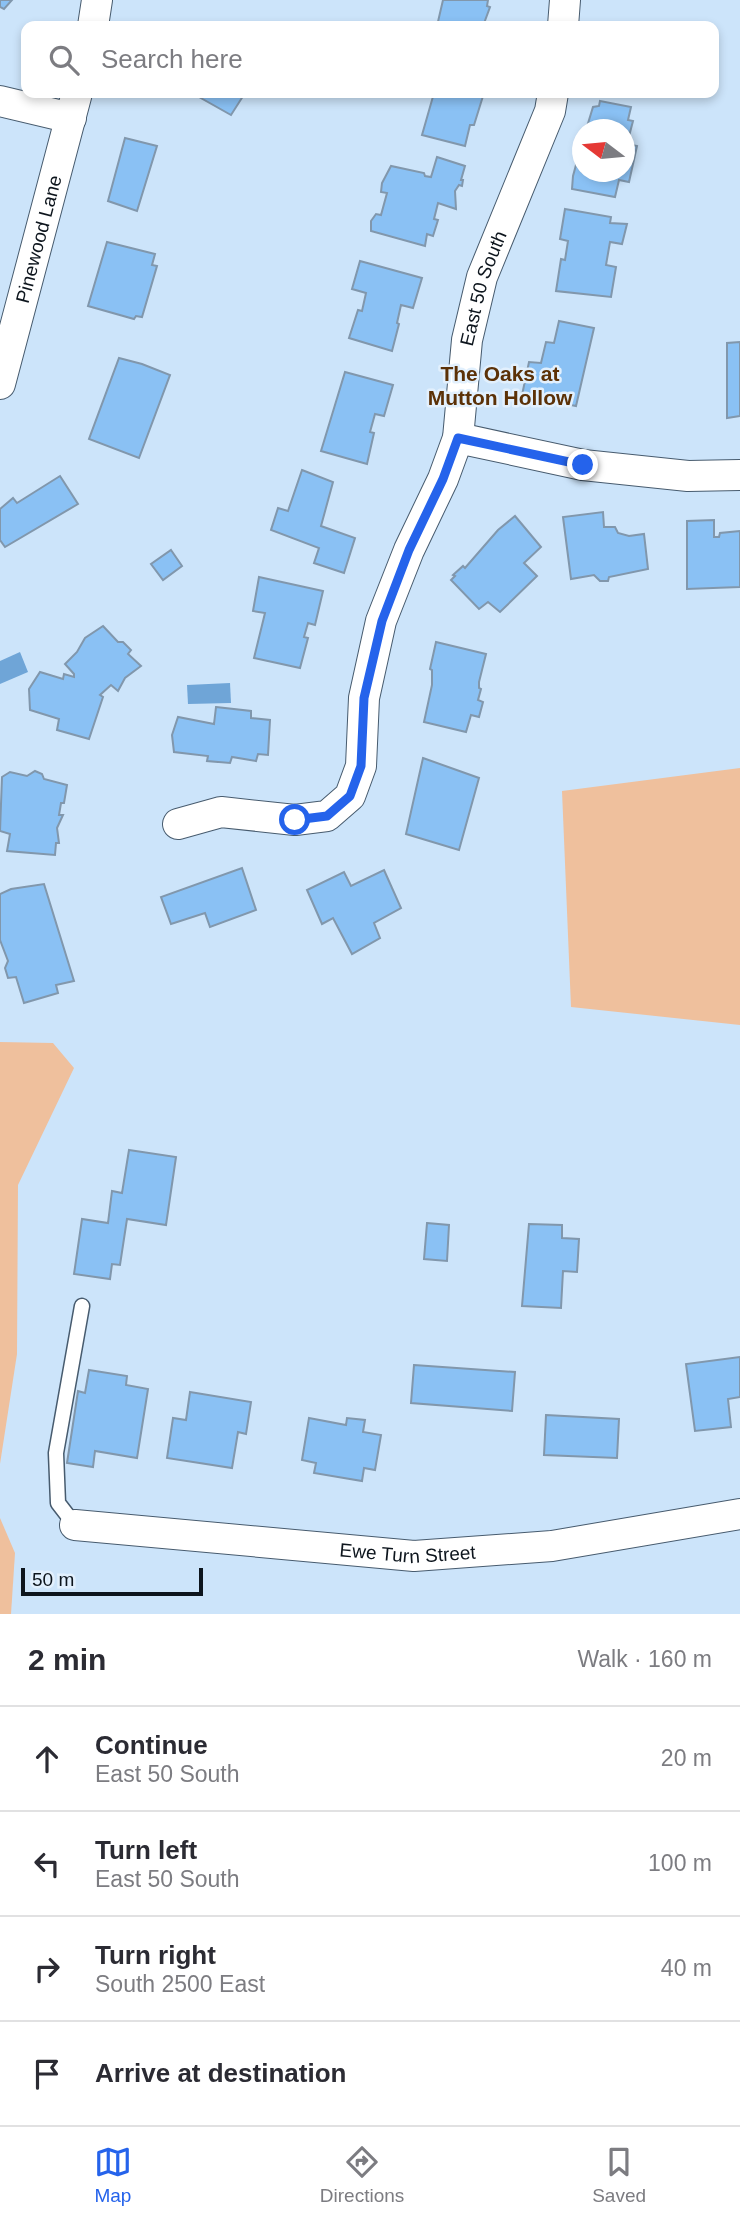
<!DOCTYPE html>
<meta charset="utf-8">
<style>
:root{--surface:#fff;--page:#f7f7f7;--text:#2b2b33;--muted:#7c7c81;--line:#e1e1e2;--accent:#2563eb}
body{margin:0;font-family:Helvetica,sans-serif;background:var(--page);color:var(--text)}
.compass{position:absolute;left:572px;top:119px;width:63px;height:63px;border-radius:50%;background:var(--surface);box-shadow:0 4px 10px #0003;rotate:286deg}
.scale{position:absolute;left:21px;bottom:18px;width:182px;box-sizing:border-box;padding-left:7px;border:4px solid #0d151d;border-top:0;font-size:19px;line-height:24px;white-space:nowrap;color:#0d151d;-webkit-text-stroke:5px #e2f0fd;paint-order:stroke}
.stop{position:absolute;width:21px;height:21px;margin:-16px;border:5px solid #2563eb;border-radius:50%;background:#fff}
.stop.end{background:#2563eb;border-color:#fff;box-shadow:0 2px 7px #0008}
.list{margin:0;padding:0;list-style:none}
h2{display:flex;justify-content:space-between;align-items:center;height:91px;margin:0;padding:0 28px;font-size:30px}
h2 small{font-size:23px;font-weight:400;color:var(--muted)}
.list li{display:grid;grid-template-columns:46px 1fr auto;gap:21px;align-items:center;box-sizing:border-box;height:105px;padding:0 28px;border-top:2px solid var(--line)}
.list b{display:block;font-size:26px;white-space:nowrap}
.list p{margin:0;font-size:23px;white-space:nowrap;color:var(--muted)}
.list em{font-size:23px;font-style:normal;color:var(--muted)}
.icon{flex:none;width:38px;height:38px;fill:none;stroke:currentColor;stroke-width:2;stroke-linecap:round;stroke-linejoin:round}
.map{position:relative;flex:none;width:740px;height:1614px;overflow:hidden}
.search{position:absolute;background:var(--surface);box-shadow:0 4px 10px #0003;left:21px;right:21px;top:21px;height:77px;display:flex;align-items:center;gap:18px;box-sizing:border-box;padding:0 24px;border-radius:14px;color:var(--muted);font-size:26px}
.sheet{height:511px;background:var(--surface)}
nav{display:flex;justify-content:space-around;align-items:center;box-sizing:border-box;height:98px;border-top:2px solid var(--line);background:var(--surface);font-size:19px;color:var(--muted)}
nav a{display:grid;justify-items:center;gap:4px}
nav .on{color:var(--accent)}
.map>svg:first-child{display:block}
.green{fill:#efc09d}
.water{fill:#6fa5d7}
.building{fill:#8ac1f4;stroke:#8197ac;stroke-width:2}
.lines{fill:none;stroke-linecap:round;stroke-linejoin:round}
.lane-casing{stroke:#475b6e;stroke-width:17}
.street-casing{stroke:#475b6e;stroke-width:32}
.lane{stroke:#fff;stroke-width:14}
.street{stroke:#fff;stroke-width:30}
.route{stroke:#2563eb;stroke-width:9}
.labels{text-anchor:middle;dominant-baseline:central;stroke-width:5;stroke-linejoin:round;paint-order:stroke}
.street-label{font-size:19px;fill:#0d151d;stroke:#e2f0fd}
.neighbourhood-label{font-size:21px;font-weight:bold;fill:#5b3107;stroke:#e2f0fd}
</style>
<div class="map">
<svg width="740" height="1614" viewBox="0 0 740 1614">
<rect width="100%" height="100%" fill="#cce4fa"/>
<!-- green -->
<g class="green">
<polygon points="740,768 740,1025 571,1007 562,791"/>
<polygon points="0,1042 53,1043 74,1068 18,1185 17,1354 0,1464"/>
<polygon points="0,1518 15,1553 11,1614 0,1614"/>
</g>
<!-- water -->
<g class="water">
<polygon points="20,652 28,672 0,684 0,661"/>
<polygon points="230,683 231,703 188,704 187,685"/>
</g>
<!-- building -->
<g class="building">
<polygon points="0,0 12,0 4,9 0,7"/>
<polygon points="443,0 488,0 487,6 490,7 483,26 437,26"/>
<polygon points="192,93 245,93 231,115"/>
<polygon points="434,93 479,93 478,95 483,96 474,125 470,125 465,146 422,135"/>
<polygon points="600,101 631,107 628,120 633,121 627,144 637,146 629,182 619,180 615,197 572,189 573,176 582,143 582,172 624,172 624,130 586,130 593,107 599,106"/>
<polygon points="125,138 157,146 137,211 108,201"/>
<polygon points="437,157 465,166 461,180 463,180 462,186 459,185 455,191 456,209 438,203 434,219 438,220 433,236 427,234 425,246 371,231 371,221 376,214 381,215 387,193 381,192 382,183 391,166 424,173 425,176 431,177"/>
<polygon points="565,209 611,217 610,223 627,224 622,244 610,242 606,265 616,267 611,297 556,291 561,259 565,260 568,241 560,239"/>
<polygon points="107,242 155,254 152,265 157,266 142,317 136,316 134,319 88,306"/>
<polygon points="360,261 422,278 413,308 401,305 397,323 399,324 392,351 349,338 358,310 362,311 366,293 352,289"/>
<polygon points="559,321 594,328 576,406 522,395 529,362 541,363 546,342 554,343"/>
<polygon points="740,342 740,416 727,418 727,343"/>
<polygon points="119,358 142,364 170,375 139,458 89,439"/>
<polygon points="345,372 393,385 384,416 375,414 370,432 374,433 367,464 321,451"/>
<polygon points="302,470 333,482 321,526 355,538 344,573 314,563 319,548 271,530 278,508 288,511"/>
<polygon points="60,476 78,504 5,547 0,540 0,509 13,498 17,503"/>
<polygon points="603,512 604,527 615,527 618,533 629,536 644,534 648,569 609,577 608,581 600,581 594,575 571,579 563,517"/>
<polygon points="515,516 541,547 524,563 537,576 500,612 488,602 479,609 451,580 455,576 453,575 463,566 465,568 498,530"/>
<polygon points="714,520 714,537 719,537 720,533 740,531 740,587 687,589 687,521"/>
<polygon points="171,550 182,566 163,580 151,564"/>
<polygon points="259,577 323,591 315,625 308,623 304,637 308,638 300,668 254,658 265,613 253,611"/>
<polygon points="103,626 118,642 123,642 131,650 128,654 141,666 125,678 118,691 111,685 100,695 103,697 89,739 57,730 59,719 30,710 29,689 40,672 63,679 64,674 74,677 74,674 65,664 77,652 85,638"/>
<polygon points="436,642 486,654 479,682 479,688 481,689 478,700 483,702 479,717 471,715 466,732 424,722 432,685 432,670 430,669"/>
<polygon points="216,707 251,711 251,718 270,720 268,755 258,754 256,761 232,757 230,763 207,761 208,756 174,752 172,735 178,717 214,724"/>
<polygon points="423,758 479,778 459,850 406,834"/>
<polygon points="35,771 42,774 44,779 67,785 64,803 61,803 59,815 63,815 57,828 59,843 56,843 55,855 7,851 10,834 0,831 2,777 10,772 27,776"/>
<polygon points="242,868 256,910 210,927 205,913 171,924 161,897"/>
<polygon points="384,870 401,908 374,923 380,938 352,954 333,918 322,924 307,890 344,872 351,886"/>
<polygon points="44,884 74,981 56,985 58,993 24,1003 16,977 8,978 5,968 8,961 0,940 0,894 11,889"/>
<polygon points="129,1150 176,1157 166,1225 127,1219 120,1265 112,1264 110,1279 74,1274 82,1219 108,1223 112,1191 122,1193"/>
<polygon points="427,1223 449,1225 447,1261 424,1259"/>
<polygon points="529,1224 562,1225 562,1238 579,1239 577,1272 563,1271 561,1308 522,1306"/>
<polygon points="740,1357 740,1397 728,1399 731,1427 695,1431 686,1364"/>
<polygon points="414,1365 515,1372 512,1411 411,1403"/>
<polygon points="89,1370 127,1376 126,1385 148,1389 137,1458 95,1451 93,1467 67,1463 78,1391 85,1393"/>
<polygon points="190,1392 251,1402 246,1434 238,1432 232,1468 167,1458 173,1418 186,1420"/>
<polygon points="546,1415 619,1419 617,1458 544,1455"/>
<polygon points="309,1418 346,1425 347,1418 365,1420 363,1432 381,1435 375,1470 364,1468 362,1481 314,1473 316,1463 302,1460"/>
</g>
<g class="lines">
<!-- lane casing -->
<g class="lane-casing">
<polyline id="lane" points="75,1525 58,1503 56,1453 82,1306"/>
</g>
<!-- street casing -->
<g class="street-casing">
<g id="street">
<polyline points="93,26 97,0"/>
<polyline points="563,26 565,0"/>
<polyline points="0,101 71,118"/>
<path id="s1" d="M0,384L77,93"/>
<polyline points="458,438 583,465 688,476 740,475"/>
<path id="s2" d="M178,824L221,812L295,820L327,816L350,796L361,766L364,698L381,621L409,550L443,479L458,438L467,340L482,277L550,111L553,93"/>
<path id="s3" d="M75,1525L414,1556L552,1546L740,1514"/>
</g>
</g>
<!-- lane -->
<use href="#lane" class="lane"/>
<!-- street -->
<use href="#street" class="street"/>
</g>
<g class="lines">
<!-- route -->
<polyline class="route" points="295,820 327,816 350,796 361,766 364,698 382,621 409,550 443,479 458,438 583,465"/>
</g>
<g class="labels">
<!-- street labels -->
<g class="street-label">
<text stroke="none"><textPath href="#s1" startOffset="150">Pinewood Lane</textPath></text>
<text stroke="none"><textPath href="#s2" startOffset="712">East 50 South</textPath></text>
<text stroke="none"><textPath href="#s3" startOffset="334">Ewe Turn Street</textPath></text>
</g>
<!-- neighbourhood labels -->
<g class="neighbourhood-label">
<text x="500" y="373">The Oaks at<tspan x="500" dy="24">Mutton Hollow</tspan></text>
</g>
</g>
</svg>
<svg class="compass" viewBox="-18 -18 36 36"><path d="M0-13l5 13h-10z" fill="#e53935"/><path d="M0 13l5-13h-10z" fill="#7c7c81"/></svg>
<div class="scale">50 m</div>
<div class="stop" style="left:295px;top:820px"></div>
<div class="stop end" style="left:583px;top:465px"></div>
<div class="search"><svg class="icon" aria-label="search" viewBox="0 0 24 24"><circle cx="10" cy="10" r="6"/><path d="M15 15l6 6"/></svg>Search here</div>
</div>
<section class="sheet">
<h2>2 min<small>Walk · 160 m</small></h2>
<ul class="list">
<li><svg class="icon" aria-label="ahead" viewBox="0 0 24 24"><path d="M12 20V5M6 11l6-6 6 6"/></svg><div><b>Continue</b><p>East 50 South</p></div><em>20 m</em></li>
<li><svg class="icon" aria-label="left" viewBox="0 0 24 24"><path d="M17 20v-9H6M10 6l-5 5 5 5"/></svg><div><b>Turn left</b><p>East 50 South</p></div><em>100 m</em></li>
<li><svg class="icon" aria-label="right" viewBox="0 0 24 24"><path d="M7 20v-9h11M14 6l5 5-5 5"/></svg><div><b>Turn right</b><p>South 2500 East</p></div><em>40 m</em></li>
<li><svg class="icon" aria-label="arrive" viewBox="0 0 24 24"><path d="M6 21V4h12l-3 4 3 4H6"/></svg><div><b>Arrive at destination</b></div></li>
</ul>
</section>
<nav>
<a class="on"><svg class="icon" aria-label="map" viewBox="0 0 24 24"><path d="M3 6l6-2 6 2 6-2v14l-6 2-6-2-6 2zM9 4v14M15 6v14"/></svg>Map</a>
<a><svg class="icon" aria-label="directions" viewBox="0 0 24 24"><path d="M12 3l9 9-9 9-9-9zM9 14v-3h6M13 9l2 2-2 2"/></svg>Directions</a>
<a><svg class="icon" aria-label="saved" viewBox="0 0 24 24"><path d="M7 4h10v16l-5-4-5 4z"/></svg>Saved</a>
</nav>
